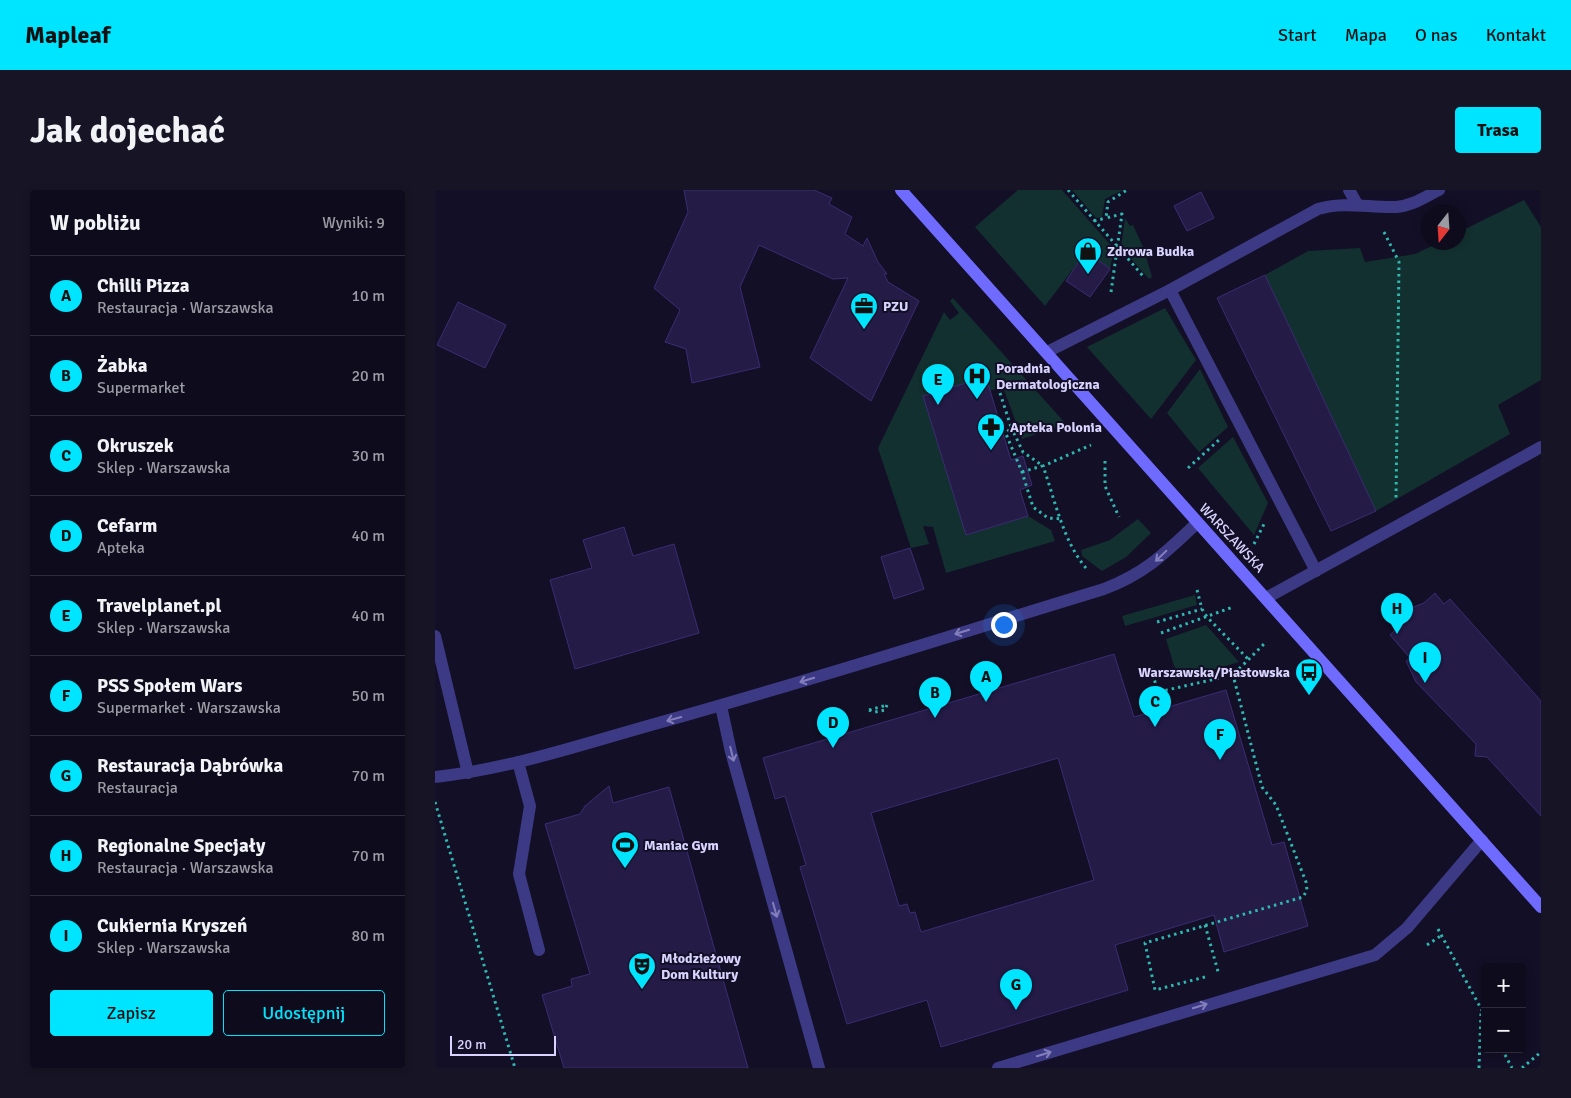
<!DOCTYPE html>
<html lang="pl">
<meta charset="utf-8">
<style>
:root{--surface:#0e0b1c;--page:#171425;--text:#f1f3f6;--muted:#9b9ba3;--line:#2e2b3b;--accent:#00e5ff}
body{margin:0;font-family:Signika,sans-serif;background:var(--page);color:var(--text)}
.controls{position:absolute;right:15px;bottom:15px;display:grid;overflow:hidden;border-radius:5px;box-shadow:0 2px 8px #0003}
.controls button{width:45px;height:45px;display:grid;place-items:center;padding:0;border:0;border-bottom:1px solid var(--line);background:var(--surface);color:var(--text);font:25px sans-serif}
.compass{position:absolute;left:986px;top:15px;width:45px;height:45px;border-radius:50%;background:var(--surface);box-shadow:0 2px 8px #0003;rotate:197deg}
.scale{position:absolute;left:15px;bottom:12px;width:106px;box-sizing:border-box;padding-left:5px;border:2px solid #d9d4ff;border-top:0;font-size:14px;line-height:18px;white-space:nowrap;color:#d9d4ff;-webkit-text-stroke:4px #130f26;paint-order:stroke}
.you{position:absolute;left:568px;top:434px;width:18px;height:18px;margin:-12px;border:4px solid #fff;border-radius:50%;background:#1a73e8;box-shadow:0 0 0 8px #1a73e833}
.badge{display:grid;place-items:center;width:32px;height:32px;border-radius:50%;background:var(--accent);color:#111;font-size:16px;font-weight:700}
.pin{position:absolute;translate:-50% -41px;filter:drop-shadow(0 1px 2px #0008)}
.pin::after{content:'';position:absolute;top:26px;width:18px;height:15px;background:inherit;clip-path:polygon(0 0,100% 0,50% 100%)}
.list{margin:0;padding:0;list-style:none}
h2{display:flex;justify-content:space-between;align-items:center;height:65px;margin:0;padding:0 20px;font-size:21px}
h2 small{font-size:16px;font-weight:400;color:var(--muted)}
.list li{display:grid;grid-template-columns:32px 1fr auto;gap:15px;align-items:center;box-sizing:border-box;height:80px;padding:0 20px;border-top:1px solid var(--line)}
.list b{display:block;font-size:19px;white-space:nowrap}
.list p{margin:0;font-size:16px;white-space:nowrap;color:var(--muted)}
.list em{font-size:16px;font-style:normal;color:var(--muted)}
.actions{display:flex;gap:10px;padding:15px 20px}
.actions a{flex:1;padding:11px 0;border:1px solid var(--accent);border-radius:5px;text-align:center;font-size:18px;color:var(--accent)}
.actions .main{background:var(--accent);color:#111}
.map{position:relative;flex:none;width:1106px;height:878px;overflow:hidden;border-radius:5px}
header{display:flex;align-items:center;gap:30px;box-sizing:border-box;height:70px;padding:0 25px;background:var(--accent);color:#111}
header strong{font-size:24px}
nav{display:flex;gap:28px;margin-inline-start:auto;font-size:18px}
.intro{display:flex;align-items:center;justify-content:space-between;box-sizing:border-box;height:120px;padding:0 30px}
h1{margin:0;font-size:35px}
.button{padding:12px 22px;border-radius:5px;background:var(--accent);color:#111;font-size:18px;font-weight:700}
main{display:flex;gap:30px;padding:0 30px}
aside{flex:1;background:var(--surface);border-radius:5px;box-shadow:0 2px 8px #0003}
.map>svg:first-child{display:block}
.green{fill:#12302f}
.building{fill:#241b47;stroke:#3b2d73;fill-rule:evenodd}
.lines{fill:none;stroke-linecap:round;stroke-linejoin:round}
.path{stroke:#2fb8b0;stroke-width:3;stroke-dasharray:2.5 4;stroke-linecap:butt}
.lane{stroke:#3d3a85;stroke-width:12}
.secondary{stroke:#6f6bff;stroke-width:12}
.oneway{stroke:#837fbc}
.labels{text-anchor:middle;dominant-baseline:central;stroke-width:4;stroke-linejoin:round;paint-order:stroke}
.poi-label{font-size:14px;font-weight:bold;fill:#d9d4ff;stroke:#130f26;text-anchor:start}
.street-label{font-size:14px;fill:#d9d4ff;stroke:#130f26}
</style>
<header>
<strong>Mapleaf</strong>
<nav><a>Start</a><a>Mapa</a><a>O nas</a><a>Kontakt</a></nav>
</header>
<div class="intro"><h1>Jak dojechać</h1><a class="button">Trasa</a></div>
<main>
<aside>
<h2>W pobliżu<small>Wyniki: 9</small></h2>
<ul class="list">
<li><span class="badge">A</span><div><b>Chilli Pizza</b><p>Restauracja · Warszawska</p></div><em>10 m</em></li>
<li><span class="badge">B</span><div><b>Żabka</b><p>Supermarket</p></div><em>20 m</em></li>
<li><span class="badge">C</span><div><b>Okruszek</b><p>Sklep · Warszawska</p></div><em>30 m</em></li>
<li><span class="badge">D</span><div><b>Cefarm</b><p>Apteka</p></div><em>40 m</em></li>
<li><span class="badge">E</span><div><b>Travelplanet.pl</b><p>Sklep · Warszawska</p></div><em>40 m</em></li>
<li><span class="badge">F</span><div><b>PSS Społem Wars</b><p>Supermarket · Warszawska</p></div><em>50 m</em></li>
<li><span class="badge">G</span><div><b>Restauracja Dąbrówka</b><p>Restauracja</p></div><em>70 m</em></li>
<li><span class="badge">H</span><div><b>Regionalne Specjały</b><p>Restauracja · Warszawska</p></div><em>70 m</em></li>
<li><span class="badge">I</span><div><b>Cukiernia Kryszeń</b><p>Sklep · Warszawska</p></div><em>80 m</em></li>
</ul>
<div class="actions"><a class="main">Zapisz</a><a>Udostępnij</a></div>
</aside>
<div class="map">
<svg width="1106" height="878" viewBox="0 0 1106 878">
<rect width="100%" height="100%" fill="#130f26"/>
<!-- green -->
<g class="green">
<polygon points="583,0 627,0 679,59 675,79 651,62 610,116 540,37"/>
<polygon points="637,0 688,0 670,9 667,27 661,28"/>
<polygon points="1089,10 1106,37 1106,190 1063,215 1075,244 941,321 830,85 873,61 925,58 930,72 980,64 1003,53 1024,52 1024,42"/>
<polygon points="690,28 695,36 698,35 709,59 717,87 714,89 686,57"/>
<polygon points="518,108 631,234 587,249 568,197 554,201 532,345 593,326 616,340 620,351 511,383 498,337 488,336 494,354 476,358 443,258 509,122 515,130 524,123 515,111"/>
<polygon points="730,118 761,170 716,229 652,157"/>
<polygon points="765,179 793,237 764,262 732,223"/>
<polygon points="798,247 833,313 819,345 763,278"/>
<polygon points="703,329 716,343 691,367 667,381 647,366 646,360 675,350"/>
<polygon points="760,405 762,415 690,436 687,426"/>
<polygon points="771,435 804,472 751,488 739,476 731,449"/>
</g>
<!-- building -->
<g class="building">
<polygon points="249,0 379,0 397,8 394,14 417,27 410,44 428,56 432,48 443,72 452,84 449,84 453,92 484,111 436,211 375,168 413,88 398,89 324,55 305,97 325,177 257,193 251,159 230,152 245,120 219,98 253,22"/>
<polygon points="766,2 779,28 752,41 739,16"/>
<polygon points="651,61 675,79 655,107 631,91"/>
<polygon points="830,85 941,321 896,341 782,108"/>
<polygon points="23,112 71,135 50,178 2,155"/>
<polygon points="551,187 576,270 588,266 597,295 585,300 593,326 531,345 488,206"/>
<polygon points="189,337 198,366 239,354 264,443 140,479 115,390 157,378 148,350"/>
<polygon points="475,358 489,399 459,409 446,367"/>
<polygon points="1000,403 1009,414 1015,409 1106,511 1106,626 1052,567 1040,566 1041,554 981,492 971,471 975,468 955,445 964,436 971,420 989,413"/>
<path d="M679,464L699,527L791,500L837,655L849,652L873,736L789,762L779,725L680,755L693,800L506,857L492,810L412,834L365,677L371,675L350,606L340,609L328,568ZM623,568L659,690L486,742L480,722L475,723L472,714L464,716L436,623Z"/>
<polygon points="174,596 178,613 234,597 313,878 129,878 107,805 137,796 136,789 155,784 110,634 145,624 150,616"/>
</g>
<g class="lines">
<!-- path -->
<g class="path">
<polyline points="633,0 708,86"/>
<polyline points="659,31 671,28"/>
<polyline points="949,42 964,72 961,308"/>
<polyline points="676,102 687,24 671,28 673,12 692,0"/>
<polyline points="565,203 576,237 571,244 587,282 598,317 613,328 627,329"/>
<polyline points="576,237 588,262 608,276"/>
<polyline points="670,271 670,296 684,327"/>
<polyline points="753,278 785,249"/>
<polyline points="587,282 607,276"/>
<polyline points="819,354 829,334"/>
<path d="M651,378C628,351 620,310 608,276L656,255"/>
<polyline points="762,400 767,419 772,427 814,470"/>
<polyline points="722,432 767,419"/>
<polyline points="726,443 798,417"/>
<polyline points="716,478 723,502 798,485 830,453"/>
<polyline points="434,520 440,522 450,520 452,515"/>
<polyline points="434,520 452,515"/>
<polyline points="0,612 80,878"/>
<polyline points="770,735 784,785"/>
<polyline points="1003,739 1050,826"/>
<polyline points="992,755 1007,745"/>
<polyline points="770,787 720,800 710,753 868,707 872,700 871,692 841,615 827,597 798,485"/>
<polyline points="1067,859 1077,878"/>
<polyline points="1044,878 1046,821"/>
<polyline points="1087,878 1106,862"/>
</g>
<!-- lane -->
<g class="lane">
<polyline points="914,0 922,14"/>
<polyline points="735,100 881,381"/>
<path d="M612,162L735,100L883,19C909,11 934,18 961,17C977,16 990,7 1004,0"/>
<polyline points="831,408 1106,257"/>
<polyline points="0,446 33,583"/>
<polyline points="286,516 296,562 384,878"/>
<polyline points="83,572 95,616 84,684 104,760"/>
<path d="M0,587C74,579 145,555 216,535C368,493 518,445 669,399C711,383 730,363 762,333"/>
<polyline points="563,878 940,765 972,738 1047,650"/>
</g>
<!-- secondary -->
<polyline class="secondary" points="466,0 1106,717"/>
</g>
<!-- one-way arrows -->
<defs><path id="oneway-shaft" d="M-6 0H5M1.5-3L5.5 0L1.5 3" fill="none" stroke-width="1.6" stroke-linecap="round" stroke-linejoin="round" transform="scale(1.25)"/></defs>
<g class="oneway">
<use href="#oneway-shaft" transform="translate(726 366) rotate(136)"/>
<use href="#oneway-shaft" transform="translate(527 442) rotate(163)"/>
<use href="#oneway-shaft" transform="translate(372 490) rotate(163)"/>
<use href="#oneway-shaft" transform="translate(239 529) rotate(165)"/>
<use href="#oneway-shaft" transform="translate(297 564) rotate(76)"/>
<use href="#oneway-shaft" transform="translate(340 720) rotate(74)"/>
<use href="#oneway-shaft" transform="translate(765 816) rotate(-17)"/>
<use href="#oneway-shaft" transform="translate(609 864) rotate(-17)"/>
</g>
<!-- icons -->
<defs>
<g id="shop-pin" transform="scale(1.4375)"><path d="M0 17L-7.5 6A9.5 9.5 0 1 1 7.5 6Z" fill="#00e5ff" stroke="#130f26"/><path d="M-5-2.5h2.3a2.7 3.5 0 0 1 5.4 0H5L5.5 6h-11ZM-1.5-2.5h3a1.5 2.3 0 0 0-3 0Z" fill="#111"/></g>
<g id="office-pin" transform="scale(1.4375)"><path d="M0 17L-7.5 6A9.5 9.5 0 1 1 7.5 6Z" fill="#00e5ff" stroke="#130f26"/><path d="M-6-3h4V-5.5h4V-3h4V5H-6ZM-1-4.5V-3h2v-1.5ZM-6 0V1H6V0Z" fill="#111"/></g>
<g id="hospital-pin" transform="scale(1.4375)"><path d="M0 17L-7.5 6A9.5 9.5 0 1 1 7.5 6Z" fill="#00e5ff" stroke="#130f26"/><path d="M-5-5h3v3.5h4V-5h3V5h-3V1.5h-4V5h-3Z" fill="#111"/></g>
<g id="pharmacy-pin" transform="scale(1.4375)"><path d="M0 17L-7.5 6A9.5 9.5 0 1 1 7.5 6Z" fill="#00e5ff" stroke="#130f26"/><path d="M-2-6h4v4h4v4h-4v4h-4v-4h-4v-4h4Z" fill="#111"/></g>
<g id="bus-pin" transform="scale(1.4375)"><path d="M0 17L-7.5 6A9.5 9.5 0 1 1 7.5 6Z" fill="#00e5ff" stroke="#130f26"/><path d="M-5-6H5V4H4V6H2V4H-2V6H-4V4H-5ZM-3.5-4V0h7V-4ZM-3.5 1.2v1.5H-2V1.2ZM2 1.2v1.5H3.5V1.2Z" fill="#111"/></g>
<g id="stadium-pin" transform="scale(1.4375)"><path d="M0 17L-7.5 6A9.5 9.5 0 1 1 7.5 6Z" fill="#00e5ff" stroke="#130f26"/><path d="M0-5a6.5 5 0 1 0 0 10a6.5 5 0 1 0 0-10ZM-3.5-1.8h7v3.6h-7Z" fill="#111"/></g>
<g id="theatre-pin" transform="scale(1.4375)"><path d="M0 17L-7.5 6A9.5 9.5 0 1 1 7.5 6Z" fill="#00e5ff" stroke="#130f26"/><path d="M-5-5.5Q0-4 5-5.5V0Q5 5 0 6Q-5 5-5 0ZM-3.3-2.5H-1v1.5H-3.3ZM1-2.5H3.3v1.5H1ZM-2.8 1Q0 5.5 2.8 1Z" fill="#111"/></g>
</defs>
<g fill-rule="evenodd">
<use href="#shop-pin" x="653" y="61"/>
<use href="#office-pin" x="429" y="116"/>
<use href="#hospital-pin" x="542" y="186"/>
<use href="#pharmacy-pin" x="556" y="237"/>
<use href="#bus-pin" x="874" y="482"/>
<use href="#stadium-pin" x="190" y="655"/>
<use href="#theatre-pin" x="207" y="776"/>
</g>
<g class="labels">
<!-- poi labels -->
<g class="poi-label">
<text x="672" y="61">Zdrowa Budka</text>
<text x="448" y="116">PZU</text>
<text x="561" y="178">Poradnia<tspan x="561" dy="16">Dermatologiczna</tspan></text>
<text x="575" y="237">Apteka Polonia</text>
<text x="855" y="482" text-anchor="end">Warszawska/Piastowska</text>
<text x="209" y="655">Maniac Gym</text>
<text x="226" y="768">Młodzieżowy<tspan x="226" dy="16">Dom Kultury</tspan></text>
</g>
<!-- street labels -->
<g class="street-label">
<text transform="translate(797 348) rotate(47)">WARSZAWSKA</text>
</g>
</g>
</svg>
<div class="controls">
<button>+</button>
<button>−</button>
</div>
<svg class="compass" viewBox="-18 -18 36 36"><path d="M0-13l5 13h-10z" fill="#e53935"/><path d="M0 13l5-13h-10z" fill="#9b9ba3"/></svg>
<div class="scale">20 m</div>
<div class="you"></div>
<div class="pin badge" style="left:551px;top:512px">A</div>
<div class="pin badge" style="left:500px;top:528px">B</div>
<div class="pin badge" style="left:720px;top:537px">C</div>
<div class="pin badge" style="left:398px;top:558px">D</div>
<div class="pin badge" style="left:503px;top:215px">E</div>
<div class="pin badge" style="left:785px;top:570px">F</div>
<div class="pin badge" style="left:581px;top:820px">G</div>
<div class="pin badge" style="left:962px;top:444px">H</div>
<div class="pin badge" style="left:990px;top:493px">I</div>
</div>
</main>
